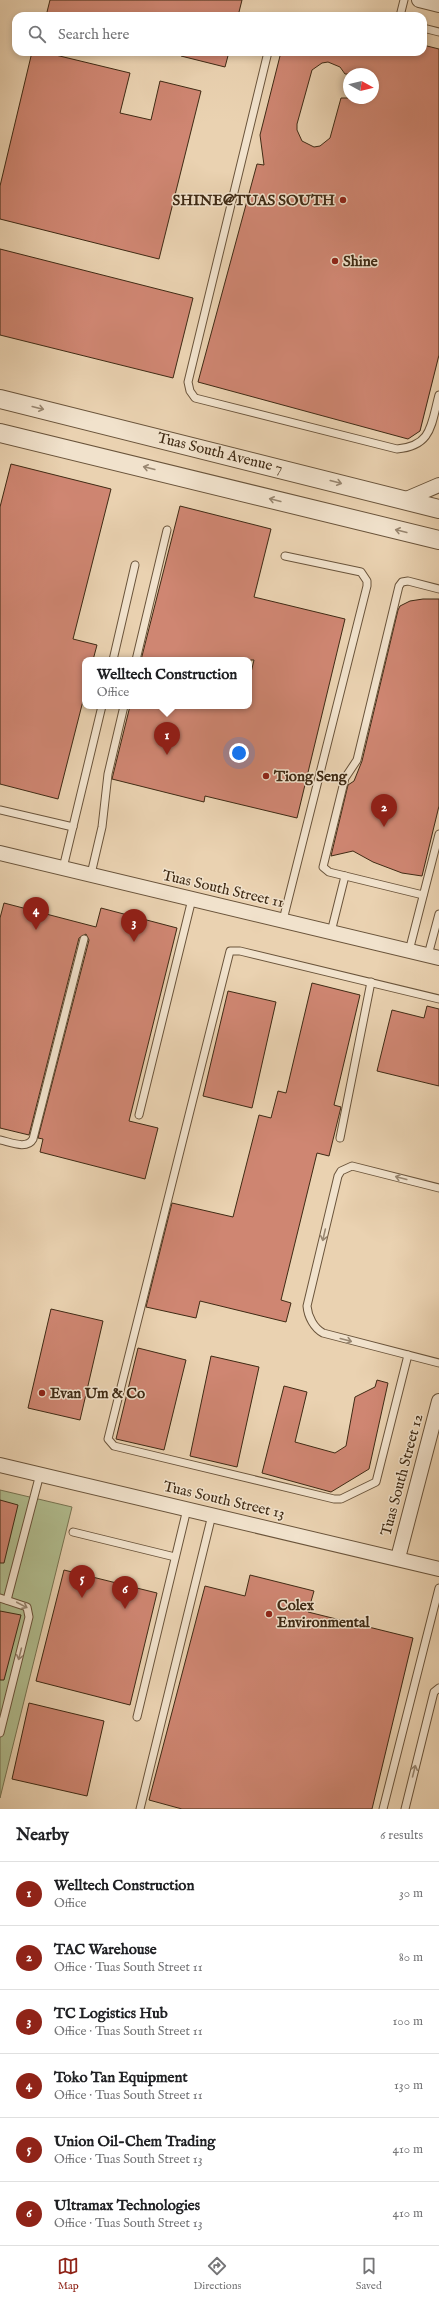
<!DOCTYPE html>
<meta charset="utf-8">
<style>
:root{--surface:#fff;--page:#f6f6f6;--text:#202124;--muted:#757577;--line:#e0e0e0;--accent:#8f2418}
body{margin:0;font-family:"IM FELL English",serif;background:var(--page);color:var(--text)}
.compass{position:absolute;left:343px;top:68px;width:36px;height:36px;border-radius:50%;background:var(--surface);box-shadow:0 2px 6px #0003;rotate:98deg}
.you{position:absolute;left:239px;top:753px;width:14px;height:14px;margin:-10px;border:3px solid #fff;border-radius:50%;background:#1a73e8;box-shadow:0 0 0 6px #1a73e833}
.badge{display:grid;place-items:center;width:26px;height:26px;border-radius:50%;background:var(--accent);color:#fff;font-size:13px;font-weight:700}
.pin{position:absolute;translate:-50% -33px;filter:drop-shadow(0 1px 2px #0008)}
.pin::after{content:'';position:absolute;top:21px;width:14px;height:12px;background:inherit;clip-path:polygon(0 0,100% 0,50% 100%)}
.popup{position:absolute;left:82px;top:657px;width:170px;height:52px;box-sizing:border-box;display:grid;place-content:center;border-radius:8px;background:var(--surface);filter:drop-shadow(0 1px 3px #0005);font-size:13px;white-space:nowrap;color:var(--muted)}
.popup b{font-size:15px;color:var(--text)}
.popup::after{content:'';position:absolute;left:50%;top:100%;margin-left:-8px;border:8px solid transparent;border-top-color:var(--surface)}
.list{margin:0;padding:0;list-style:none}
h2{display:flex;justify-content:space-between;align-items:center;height:52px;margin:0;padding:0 16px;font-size:17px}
h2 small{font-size:13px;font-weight:400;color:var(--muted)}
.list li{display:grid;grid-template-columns:26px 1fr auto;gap:12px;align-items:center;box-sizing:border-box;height:64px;padding:0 16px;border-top:1px solid var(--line)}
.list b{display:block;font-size:15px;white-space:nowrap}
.list p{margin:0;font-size:13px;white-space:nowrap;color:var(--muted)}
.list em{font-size:13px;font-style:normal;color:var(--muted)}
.icon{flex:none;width:22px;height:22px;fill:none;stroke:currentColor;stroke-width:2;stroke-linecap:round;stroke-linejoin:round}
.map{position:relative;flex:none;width:439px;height:1809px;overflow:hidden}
.search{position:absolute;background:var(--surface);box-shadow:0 2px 6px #0003;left:12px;right:12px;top:12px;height:44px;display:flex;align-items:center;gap:10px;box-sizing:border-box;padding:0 14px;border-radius:12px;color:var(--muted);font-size:15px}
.sheet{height:436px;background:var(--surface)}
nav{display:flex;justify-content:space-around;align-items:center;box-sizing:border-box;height:56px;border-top:1px solid var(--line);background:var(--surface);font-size:11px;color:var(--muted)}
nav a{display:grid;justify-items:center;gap:2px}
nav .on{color:var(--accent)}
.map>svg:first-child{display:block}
.green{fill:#b1bd8f;stroke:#787452}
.building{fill:#cf8672;stroke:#3f2a14;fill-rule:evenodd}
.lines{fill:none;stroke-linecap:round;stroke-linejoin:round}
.service-casing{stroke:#6a543b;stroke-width:9}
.minor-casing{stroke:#6a543b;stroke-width:16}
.tertiary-casing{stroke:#6a543b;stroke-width:20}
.service{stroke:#f1e2cc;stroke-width:7}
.minor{stroke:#f1e2cc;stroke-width:14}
.tertiary{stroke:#f1e2cc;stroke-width:18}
.oneway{stroke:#988670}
.poi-dot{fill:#8f2418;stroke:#f1e2cc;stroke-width:1.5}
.labels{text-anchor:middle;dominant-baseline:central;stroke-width:3;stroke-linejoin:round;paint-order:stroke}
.poi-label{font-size:15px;font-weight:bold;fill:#3f2a14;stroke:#f1e2cc;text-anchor:start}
.street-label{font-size:15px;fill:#3f2a14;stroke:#f1e2cc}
</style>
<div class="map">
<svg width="439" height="1809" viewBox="0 0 439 1809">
<rect width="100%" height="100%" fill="#ead2b1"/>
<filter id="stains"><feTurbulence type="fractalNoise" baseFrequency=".005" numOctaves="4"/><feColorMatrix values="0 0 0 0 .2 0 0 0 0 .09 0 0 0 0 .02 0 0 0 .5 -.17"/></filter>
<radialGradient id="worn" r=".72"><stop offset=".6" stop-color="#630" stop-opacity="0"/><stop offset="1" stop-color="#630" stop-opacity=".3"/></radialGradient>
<!-- green -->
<polygon class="green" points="0,1490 72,1507 0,1798"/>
<!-- building -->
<g class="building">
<polygon points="50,0 242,0 238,16 46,16"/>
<path d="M423,45L439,49V355L420,431L408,439L198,382L257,164L264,165L260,135L281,52H423ZM328,62L340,67L345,74H373V98H341L330,138L320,146L314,147L302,141L297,130V124L312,70L322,63Z"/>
<polygon points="32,52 43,52 130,73 120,113 151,120 160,81 201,91 159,259 0,219 0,186"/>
<polygon points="182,52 229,52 225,67 181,56"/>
<polygon points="0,249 193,298 173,378 0,335"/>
<polygon points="11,464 111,489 73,639 97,645 93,660 85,660 85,693 58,799 0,784 0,507"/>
<polygon points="180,506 271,529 254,597 345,619 297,818 205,796 204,802 112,779 130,706 249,706 249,681 254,660 141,660"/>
<polygon points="423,599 439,599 439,806 422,876 402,873 373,862 353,851 331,856 348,785 354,781 362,761 398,610 400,606 410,601"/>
<polygon points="4,903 96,927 101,908 177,928 129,1121 158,1128 145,1179 40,1152 43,1139 38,1138 89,940 86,934 79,938 29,1135 0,1128 0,918"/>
<polygon points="312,983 360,995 334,1105 341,1107 329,1156 317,1153 281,1300 291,1303 286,1322 200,1301 196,1318 146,1307 172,1203 233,1217 259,1115 271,1118 278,1091 286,1093"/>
<polygon points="228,991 276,1002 252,1108 203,1096"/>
<polygon points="427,1006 439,1009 439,1086 377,1071 392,1010 424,1018"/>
<polygon points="51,1309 103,1321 80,1420 28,1408"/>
<polygon points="138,1348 186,1360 164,1450 116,1439"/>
<polygon points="211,1356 259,1367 237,1467 190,1456"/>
<polygon points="377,1380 388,1383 369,1469 331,1492 262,1473 284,1386 307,1392 295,1442 335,1453 346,1446 355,1397 375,1387"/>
<polygon points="0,1500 18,1505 4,1563 0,1563"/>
<polygon points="64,1570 157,1593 130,1705 36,1681"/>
<polygon points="250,1575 314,1591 308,1612 413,1638 372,1809 182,1809 149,1800 205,1586 245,1596"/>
<polygon points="0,1611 21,1615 4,1680 0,1680"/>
<polygon points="29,1703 104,1721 87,1796 12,1779"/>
</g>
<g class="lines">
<!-- service casing -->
<g class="service-casing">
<g id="service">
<polyline points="400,16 404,0"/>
<polyline points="423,28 439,32"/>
<path d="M268,52L188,382L190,391L195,398L397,449C432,446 431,425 439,395"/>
<polyline points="113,660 135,565"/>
<polyline points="136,660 167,530"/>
<polyline points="0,810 73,827"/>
<polyline points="63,868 102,706"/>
<polyline points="91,874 102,827 108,774 124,706"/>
<polyline points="423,895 329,872 323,867 345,778 357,760 399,586 402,582 408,581 439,589"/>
<polyline points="283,920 367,586 367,581 361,572 285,556"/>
<polyline points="331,932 345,876"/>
<polyline points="409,951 439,834"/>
<polyline points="428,955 439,914"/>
<polyline points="139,1115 192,899"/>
<polyline points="340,1138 371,982"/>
<path d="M0,1140C10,1142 27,1150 33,1139L84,939"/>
<path d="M439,1188L352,1166L341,1171L338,1176L307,1306C308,1317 314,1328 323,1333L439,1363"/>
<polyline points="408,1355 376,1482 341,1499 334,1499 114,1446 108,1439 230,951 240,951 439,999"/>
<polyline points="73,1532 175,1557"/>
<polyline points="0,1598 27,1607 29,1617 0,1733"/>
<polyline points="7,1600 40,1474"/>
<polyline points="137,1717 187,1509"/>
<polyline points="140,1809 212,1515"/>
<polyline points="383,1809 439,1588"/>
<polyline points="405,1809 434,1692 439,1688"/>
</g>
</g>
<!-- minor casing -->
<g class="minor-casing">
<g id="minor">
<polyline points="419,0 439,5"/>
<polyline points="404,500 439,485"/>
<polyline points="0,853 439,958"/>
<polyline points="0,1465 439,1569"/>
<polyline points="398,1558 439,1401"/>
</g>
</g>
<!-- tertiary casing -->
<g class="tertiary-casing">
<g id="tertiary">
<polyline points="0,399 439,509"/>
<polyline points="0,433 439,540"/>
</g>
</g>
<!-- service -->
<use href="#service" class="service"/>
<!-- minor -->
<use href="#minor" class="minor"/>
<!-- tertiary -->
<use href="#tertiary" class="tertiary"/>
</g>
<!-- one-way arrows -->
<defs><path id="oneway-shaft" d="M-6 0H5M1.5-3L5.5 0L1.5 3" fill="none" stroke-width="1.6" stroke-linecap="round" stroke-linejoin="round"/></defs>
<g class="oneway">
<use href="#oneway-shaft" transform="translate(38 408) rotate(14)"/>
<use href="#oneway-shaft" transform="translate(149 468) rotate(-166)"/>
<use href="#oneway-shaft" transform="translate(336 482) rotate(15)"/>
<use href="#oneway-shaft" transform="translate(275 500) rotate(-166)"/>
<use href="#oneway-shaft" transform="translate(401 531) rotate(-166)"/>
<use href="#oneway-shaft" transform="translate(401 1178) rotate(-165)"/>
<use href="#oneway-shaft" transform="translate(324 1235) rotate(103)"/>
<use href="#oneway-shaft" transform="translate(346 1340) rotate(15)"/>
<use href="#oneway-shaft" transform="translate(22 1605) rotate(28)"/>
<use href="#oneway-shaft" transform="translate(20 1654) rotate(104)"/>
<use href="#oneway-shaft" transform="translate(414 1771) rotate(-76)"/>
</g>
<!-- markers -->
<g class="poi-dot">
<circle cx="343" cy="200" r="4"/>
<circle cx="335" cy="261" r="4"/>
<circle cx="266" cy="776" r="4"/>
<circle cx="42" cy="1393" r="4"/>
<circle cx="269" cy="1614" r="4"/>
</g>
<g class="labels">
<!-- poi labels -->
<g class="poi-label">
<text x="335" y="200" text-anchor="end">SHINE@TUAS SOUTH</text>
<text x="343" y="261">Shine</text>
<text x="274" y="776">Tiong Seng</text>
<text x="50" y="1393">Evan Um &amp; Co</text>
<text x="277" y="1605">Colex<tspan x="277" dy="17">Environmental</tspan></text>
</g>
<!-- street labels -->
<g class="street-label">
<text transform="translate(220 453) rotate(14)">Tuas South Avenue 7</text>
<text transform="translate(223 889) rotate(13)">Tuas South Street 11</text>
<text transform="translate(402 1475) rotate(-75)">Tuas South Street 12</text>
<text transform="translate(224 1500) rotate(13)">Tuas South Street 13</text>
</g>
</g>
<rect width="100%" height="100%" filter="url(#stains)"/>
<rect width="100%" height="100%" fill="url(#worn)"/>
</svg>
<svg class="compass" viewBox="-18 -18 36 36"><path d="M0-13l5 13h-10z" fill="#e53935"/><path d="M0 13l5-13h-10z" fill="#757577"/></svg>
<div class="you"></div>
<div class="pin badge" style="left:167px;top:755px">1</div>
<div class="popup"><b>Welltech Construction</b>Office</div>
<div class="pin badge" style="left:384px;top:827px">2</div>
<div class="pin badge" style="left:134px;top:942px">3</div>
<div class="pin badge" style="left:36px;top:930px">4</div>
<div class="pin badge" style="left:82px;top:1598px">5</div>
<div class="pin badge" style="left:125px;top:1609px">6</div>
<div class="search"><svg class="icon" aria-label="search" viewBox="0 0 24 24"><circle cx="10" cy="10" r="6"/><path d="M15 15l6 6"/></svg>Search here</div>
</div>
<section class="sheet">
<h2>Nearby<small>6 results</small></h2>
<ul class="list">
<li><span class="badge">1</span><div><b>Welltech Construction</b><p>Office</p></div><em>30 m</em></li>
<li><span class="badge">2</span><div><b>TAC Warehouse</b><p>Office · Tuas South Street 11</p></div><em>80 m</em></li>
<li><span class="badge">3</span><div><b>TC Logistics Hub</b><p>Office · Tuas South Street 11</p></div><em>100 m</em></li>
<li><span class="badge">4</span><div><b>Toko Tan Equipment</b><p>Office · Tuas South Street 11</p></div><em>130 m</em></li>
<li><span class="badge">5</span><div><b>Union Oil-Chem Trading</b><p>Office · Tuas South Street 13</p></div><em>410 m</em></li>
<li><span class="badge">6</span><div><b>Ultramax Technologies</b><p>Office · Tuas South Street 13</p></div><em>410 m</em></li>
</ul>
</section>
<nav>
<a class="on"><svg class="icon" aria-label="map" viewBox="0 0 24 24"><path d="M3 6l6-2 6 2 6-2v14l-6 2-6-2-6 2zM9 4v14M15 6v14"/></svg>Map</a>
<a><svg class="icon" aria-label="directions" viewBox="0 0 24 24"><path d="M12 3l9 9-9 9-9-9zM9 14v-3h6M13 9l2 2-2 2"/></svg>Directions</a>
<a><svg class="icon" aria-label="saved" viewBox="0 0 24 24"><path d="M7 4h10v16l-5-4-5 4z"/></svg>Saved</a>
</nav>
